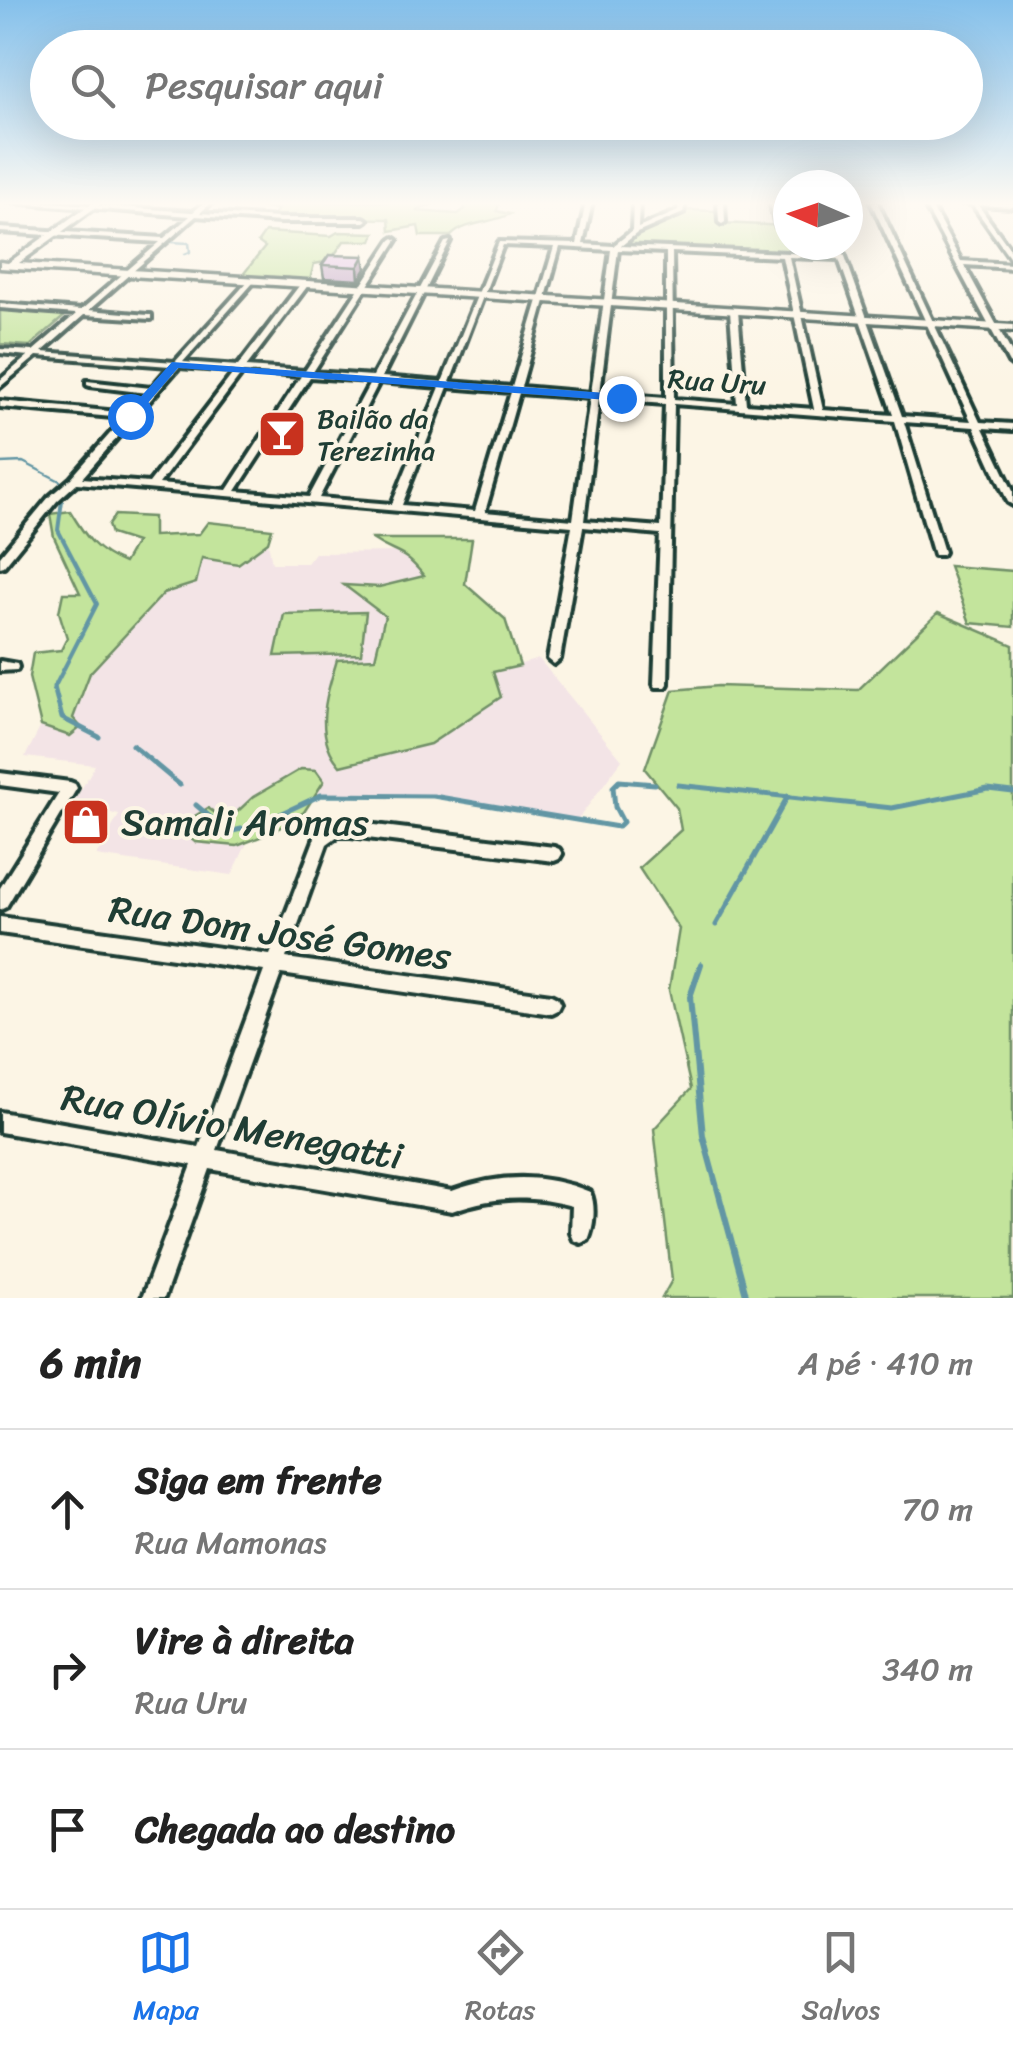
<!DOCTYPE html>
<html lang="pt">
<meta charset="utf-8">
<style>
:root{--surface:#fff;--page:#f6f6f6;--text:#222;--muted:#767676;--line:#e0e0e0;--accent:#1a73e8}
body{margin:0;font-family:Sriracha,sans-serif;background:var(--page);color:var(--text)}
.compass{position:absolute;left:773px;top:170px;width:90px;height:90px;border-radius:50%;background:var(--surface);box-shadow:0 10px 40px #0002;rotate:272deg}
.stop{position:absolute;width:30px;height:30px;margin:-22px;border:8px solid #1a73e8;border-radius:50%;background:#fff}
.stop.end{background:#1a73e8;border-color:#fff;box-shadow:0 2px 10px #0008}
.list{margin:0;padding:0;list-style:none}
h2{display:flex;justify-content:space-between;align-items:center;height:130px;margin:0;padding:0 40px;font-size:42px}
h2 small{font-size:32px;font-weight:400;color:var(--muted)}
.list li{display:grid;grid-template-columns:65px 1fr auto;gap:30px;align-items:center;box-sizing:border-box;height:160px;padding:0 40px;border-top:2px solid var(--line)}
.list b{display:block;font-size:38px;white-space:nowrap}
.list p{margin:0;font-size:32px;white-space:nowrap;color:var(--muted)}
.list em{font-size:32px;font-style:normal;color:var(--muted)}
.icon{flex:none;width:55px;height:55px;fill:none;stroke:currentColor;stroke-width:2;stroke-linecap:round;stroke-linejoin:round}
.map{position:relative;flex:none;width:1013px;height:1298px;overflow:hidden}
.search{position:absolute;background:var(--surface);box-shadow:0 10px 40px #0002;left:30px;right:30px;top:30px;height:110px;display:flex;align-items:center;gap:25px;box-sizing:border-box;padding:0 35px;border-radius:55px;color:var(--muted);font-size:38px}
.sheet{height:610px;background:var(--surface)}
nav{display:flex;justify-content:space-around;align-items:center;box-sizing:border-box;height:140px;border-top:2px solid var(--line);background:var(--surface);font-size:28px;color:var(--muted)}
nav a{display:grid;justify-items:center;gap:5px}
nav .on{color:var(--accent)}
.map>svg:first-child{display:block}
.built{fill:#f3e4e6}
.green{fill:#c3e49c;stroke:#719068;stroke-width:2.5}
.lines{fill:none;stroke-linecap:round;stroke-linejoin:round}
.stream-far3{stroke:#6296a4;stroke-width:2.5}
.stream-far2{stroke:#6296a4;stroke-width:4}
.stream-far1{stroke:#6296a4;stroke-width:5}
.stream{stroke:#6296a4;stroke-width:6}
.street-casing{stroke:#1f3d34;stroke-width:8}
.secondary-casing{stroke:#1f3d34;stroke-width:7}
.street{fill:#fcf5e5;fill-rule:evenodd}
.secondary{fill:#fcf5e5;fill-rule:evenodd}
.wall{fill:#bfa2c7;stroke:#1f3d34;stroke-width:2.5}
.shaded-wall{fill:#9b84a2;stroke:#1f3d34;stroke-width:2.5}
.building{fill:#debce7;stroke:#1f3d34;stroke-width:2.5}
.route{fill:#1a73e8}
.labels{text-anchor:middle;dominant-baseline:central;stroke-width:8;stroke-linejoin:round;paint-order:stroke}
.far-street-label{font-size:28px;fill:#1f3d34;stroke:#fcf5e5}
.far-poi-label{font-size:28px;fill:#1f3d34;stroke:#fcf5e5;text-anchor:start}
.near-poi-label{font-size:38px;fill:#1f3d34;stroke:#fcf5e5;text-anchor:start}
.near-street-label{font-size:38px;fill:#1f3d34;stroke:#fcf5e5}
</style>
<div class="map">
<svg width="1013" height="1298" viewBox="0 0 1013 1298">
<rect width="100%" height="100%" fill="#fcf5e5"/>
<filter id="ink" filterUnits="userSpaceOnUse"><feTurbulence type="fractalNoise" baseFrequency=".01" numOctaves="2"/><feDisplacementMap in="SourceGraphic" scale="20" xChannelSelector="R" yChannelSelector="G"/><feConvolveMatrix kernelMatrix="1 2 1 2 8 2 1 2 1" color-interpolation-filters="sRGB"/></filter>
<g filter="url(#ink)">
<!-- built -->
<polygon class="built" points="268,542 272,563 307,563 315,553 404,552 425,577 379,587 346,586 385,616 375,658 472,715 501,697 493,672 539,659 622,760 576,822 433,796 321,795 255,826 232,875 96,856 119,815 73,804 95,765 25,757 41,726 57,733 81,727 73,718 75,707 87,689 90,673 165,593 196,583 201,558 238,564"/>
<!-- green -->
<g class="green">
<path d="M267,202H436L416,211L458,214L465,209L463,202H499L497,211L510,214C491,224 466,221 451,236H420L418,226L390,231L389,219L272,217L278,209L264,208Z"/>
<polygon points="684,210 718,211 720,223 788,226 788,245 833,245 837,254 618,245"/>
<polygon points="265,232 331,236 338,232 375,233 372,241 344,241 330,261 314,264 310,280 241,277 265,247 258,242"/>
<polygon points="0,310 0,309 67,314 30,346 0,344"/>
<path d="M70,511C85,536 96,552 124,563L136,542L111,534L108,525L115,515L153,517V536L199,534L208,522L272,529L268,542L238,564L202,558L196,583L164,593L90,673L73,718L81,727L70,736L41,726L29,677L33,653L61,650L67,638L59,612L63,593H80L54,537L50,514Z"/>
<path d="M372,539H472L465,584L505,619L520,666L493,672L501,697L430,744L340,766C313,735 326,696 337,660L375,658L385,616L344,585L379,587L424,576C402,548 397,556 372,539Z"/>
<polygon points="949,566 1013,571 1013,627 970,623"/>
<polygon points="366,612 361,654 275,656 284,614"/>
<polygon points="938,613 1013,645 1013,1298 662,1298 672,1280 654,1129 691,1089 669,990 679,929 639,868 681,830 677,808 645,769 673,690 718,686 858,690"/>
<polygon points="301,769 316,770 324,781 304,812 273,832 237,846 195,842 177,827 208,808 218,815 235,814 253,797"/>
</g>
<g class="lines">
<!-- stream-far3 -->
<g class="stream-far3">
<polyline points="171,242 189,243 190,252 185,254"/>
<polyline points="0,463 23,462 60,481"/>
</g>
<!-- stream-far2 -->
<polyline class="stream-far2" points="53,690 97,604 58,530 63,493"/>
<!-- stream-far1 -->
<g class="stream-far1">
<polyline points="54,687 62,718 99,737"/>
<polyline points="132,745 180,785"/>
<polyline points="678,785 892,808 988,789 1013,792"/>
<polyline points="196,805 228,832 255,826 321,795 433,796 618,827 623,822 615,807 613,787 619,781 655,784"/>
<polyline points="716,925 788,796"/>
</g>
<!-- stream -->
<polyline class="stream" points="701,964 690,997 703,1136 747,1298"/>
<!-- street casing -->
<g class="street-casing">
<g id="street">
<path d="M11,202H48L193,212L205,202H212L200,213L280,218H364L367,220L364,222H280L196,216L89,310L148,315H151V319L84,315L42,352L175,362L250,279L254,281L253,283L183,362L238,366L302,282H305L309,284L246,367L305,371L391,240L394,238L397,240L313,372L373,376L445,242L450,241L382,377L442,382L499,242L577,244L586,202H592L583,244L613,246L632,231L633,202H639L638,228L678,211L679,202H685L683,213L637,233L621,246L838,255L835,245H841L902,416L971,421L871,202H877L980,422L1013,424V430L983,428L1013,491V505L1008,502L974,427L904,422L944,552L942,555H934L895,421L674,404L668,684L666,687H656L654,684L660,534L583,527L560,659L554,664L548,659L572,526L77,483L57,501L4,566L0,567V556L49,497L71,478L124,418L0,407V401L129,413L147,393L90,386L87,385V381L151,388L170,366L37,356L0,387V380L28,356L0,353V349L33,351L76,314L0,308V304L81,310L160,242L0,232V228L164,238L190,216ZM503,245L554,247L512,387L450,382ZM560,247L611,250L591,393L521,387ZM618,250L666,252V398L600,393ZM672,252L782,257L814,409L746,404L738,311L734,309L730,311L737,404L674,399ZM789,257L839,259L893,415L823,410ZM179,367L235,371L149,483L82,478ZM243,372L301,376L227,490L159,484ZM310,377L371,381L309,497L236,491ZM379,382L440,387L392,504L319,498ZM448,387L511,392L475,511L402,505ZM519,393L590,398L573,520L485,512ZM599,399L665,404L661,527L584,521Z"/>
<polygon points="718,202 724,202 725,222 722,224 719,222"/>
<polygon points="770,202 776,202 781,227 776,226"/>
<polygon points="923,202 929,202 961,261 1013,264 1013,268 964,265 1013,355 1013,366 1009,363"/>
<polygon points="958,202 1013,203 1013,207 978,205 1013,253 1013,260 1011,259 972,204"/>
<polygon points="0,661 17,664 18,667 17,670 0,671"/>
<polygon points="0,773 70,782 75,784 77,788 6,907 0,910 0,888 59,793 0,785"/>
<path d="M351,822L554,847L559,849L562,854L559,859L554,861L351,836H338L327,844L286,958L551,995L557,998L560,1004L557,1010L551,1013L281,974L217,1150L452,1191C498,1174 545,1173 590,1192C596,1205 594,1227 588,1240L581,1243L574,1240L571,1233L572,1206C530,1195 493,1196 452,1211L210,1169L164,1298H142L192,1165L0,1132V1112L199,1147L264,971L0,933V917L270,955L316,835L330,825Z"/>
</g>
</g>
<!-- secondary casing -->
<g class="secondary-casing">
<polygon id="secondary" points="93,202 103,202 19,263 1013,325 1013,331 0,268 0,262 8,263"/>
</g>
<!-- street -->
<use href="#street" class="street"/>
<!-- secondary -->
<use href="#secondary" class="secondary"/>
</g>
<!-- wall -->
<polygon class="wall" points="329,255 366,269 359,280 324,278 322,265"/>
<!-- shaded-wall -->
<polygon class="shaded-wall" points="364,256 366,269 359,280 358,267"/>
<!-- building -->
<polygon class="building" points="329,255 364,256 358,267 322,265"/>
</g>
<!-- sky -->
<linearGradient id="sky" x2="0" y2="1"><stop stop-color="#84c0eb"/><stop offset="0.53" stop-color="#fefaf3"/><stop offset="1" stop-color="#fefaf3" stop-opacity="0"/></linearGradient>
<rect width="1013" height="384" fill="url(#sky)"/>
<!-- route -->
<polygon class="route" points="172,362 621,394 627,398 621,401 178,368 135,418 126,418 126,413"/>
<!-- icons -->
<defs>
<g id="bar-square" transform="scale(2.5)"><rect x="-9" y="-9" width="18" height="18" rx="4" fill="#c8321e" stroke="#fcf5e5"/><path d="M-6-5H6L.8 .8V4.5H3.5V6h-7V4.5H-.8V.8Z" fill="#fff"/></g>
<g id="shop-square" transform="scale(2.5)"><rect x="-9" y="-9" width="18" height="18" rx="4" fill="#c8321e" stroke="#fcf5e5"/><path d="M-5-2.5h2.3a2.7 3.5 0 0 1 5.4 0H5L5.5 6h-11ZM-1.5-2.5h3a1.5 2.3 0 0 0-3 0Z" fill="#fff"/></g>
</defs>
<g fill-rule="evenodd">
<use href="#bar-square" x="282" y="434"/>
<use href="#shop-square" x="86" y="822"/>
</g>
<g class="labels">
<!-- far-street labels -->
<g class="far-street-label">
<text transform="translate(717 382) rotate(4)">Rua Uru</text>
</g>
<!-- far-poi labels -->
<g class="far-poi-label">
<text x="317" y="418">Bailão da<tspan x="317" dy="32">Terezinha</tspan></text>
</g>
<!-- near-poi labels -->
<g class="near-poi-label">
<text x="121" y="822">Samali Aromas</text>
</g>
<!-- near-street labels -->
<g class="near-street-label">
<text transform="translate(280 933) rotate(8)">Rua Dom José Gomes</text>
<text transform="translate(232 1127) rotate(10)">Rua Olívio Menegatti</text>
</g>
</g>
</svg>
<svg class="compass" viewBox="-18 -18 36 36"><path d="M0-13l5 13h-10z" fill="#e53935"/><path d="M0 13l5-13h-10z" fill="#767676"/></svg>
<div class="stop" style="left:130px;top:416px"></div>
<div class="stop end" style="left:621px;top:398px"></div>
<div class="search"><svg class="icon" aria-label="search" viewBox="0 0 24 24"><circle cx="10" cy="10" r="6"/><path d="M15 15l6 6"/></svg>Pesquisar aqui</div>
</div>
<section class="sheet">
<h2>6 min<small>A pé · 410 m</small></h2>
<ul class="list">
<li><svg class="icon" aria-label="ahead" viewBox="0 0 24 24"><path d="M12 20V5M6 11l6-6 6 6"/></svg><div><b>Siga em frente</b><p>Rua Mamonas</p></div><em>70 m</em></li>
<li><svg class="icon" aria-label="right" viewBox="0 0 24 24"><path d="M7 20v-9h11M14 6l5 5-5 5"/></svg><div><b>Vire à direita</b><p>Rua Uru</p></div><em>340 m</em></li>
<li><svg class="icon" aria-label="arrive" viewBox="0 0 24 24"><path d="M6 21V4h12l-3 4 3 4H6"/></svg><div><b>Chegada ao destino</b></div></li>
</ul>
</section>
<nav>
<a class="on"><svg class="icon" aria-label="map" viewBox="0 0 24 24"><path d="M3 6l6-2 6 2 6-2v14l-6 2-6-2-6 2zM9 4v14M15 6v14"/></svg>Mapa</a>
<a><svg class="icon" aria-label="directions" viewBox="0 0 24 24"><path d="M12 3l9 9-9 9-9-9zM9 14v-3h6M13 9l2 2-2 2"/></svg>Rotas</a>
<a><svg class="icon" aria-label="saved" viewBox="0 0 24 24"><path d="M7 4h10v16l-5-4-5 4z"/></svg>Salvos</a>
</nav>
